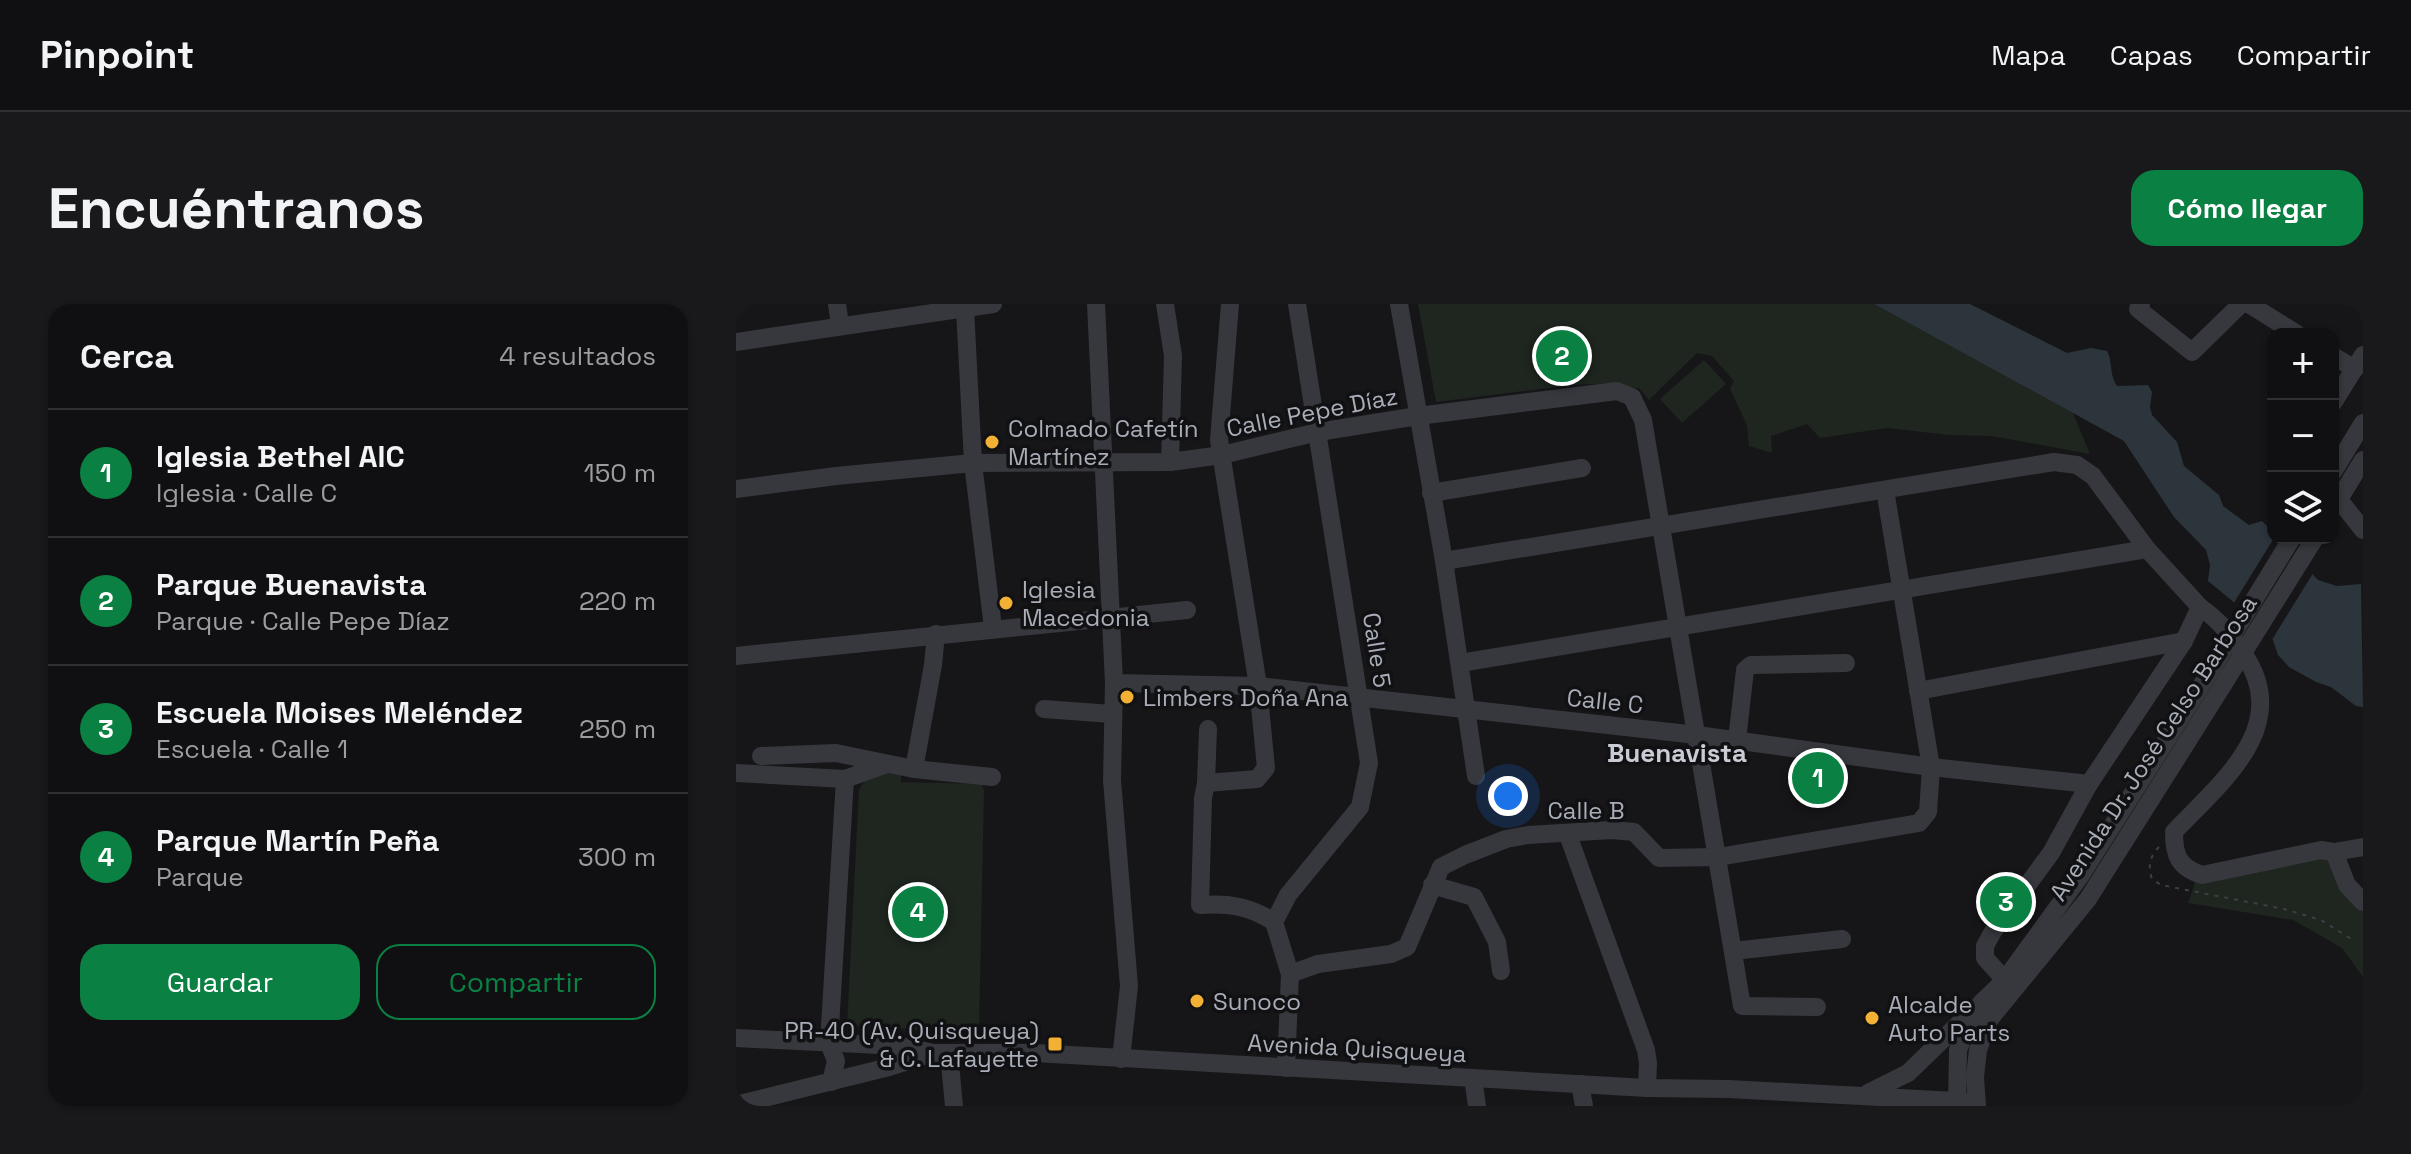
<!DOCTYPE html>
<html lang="es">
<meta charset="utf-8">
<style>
:root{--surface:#101012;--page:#19191b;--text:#f1f3f6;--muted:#9c9d9f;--line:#303032;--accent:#0b8043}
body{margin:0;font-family:"Space Grotesk",sans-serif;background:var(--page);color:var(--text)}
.controls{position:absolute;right:24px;top:24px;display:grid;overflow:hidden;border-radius:16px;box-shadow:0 2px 6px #0004}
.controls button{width:72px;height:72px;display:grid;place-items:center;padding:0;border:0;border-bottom:2px solid var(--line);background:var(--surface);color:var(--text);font:40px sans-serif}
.you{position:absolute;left:772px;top:492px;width:28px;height:28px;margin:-20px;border:6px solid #fff;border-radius:50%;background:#1a73e8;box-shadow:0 0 0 12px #1a73e833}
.badge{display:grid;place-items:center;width:52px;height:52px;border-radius:50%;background:var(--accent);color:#fff;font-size:26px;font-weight:700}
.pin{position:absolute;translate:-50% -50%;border:4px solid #fff;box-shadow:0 2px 8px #0006}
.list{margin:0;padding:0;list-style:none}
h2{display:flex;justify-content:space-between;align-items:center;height:104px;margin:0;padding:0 32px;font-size:34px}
h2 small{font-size:26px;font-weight:400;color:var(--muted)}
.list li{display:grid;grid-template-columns:52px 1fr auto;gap:24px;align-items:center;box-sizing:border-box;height:128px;padding:0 32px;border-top:2px solid var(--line)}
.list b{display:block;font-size:30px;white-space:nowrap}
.list p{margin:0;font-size:26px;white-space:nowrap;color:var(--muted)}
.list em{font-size:26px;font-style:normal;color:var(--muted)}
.actions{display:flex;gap:16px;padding:24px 32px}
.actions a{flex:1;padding:18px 0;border:2px solid var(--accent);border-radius:24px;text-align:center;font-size:28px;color:var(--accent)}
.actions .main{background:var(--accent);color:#fff}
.icon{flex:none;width:44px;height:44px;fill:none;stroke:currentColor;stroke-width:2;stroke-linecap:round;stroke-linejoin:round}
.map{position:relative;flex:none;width:1627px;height:802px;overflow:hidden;border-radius:24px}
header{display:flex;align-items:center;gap:48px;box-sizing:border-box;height:112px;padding:0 40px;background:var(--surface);border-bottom:2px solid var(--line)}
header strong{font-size:38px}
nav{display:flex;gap:44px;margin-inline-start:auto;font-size:28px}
.intro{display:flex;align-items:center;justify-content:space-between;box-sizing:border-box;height:192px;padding:0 48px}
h1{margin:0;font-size:56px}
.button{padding:20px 36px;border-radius:24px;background:var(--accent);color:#fff;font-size:28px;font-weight:700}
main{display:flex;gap:48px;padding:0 48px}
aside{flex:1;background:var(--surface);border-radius:24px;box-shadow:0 2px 6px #0004}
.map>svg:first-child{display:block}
.green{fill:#1e261f}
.water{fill:#2c353c}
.pier{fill:#161618}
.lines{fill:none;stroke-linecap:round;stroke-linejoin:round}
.path{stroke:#3d3f44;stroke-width:2;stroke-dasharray:4 6;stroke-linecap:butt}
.minor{stroke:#37383d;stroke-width:18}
.minor-bridge{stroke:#37383d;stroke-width:18}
.poi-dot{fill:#f2b134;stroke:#111113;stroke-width:3}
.labels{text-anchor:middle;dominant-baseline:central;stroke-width:7;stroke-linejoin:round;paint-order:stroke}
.street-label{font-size:24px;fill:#a8adb8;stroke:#111113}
.poi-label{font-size:24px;fill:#a8adb8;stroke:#111113;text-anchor:start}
.neighbourhood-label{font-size:26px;font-weight:bold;fill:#c9ccd4;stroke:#111113}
</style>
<header>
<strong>Pinpoint</strong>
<nav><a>Mapa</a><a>Capas</a><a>Compartir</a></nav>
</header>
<div class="intro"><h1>Encuéntranos</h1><a class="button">Cómo llegar</a></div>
<main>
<aside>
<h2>Cerca<small>4 resultados</small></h2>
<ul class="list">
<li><span class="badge">1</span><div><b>Iglesia Bethel AIC</b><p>Iglesia · Calle C</p></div><em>150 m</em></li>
<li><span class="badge">2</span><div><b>Parque Buenavista</b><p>Parque · Calle Pepe Díaz</p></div><em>220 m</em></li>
<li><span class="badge">3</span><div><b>Escuela Moises Meléndez</b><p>Escuela · Calle 1</p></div><em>250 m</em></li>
<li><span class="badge">4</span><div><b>Parque Martín Peña</b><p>Parque</p></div><em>300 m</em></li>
</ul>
<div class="actions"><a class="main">Guardar</a><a>Compartir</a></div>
</aside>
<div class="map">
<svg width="1627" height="802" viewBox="0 0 1627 802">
<rect width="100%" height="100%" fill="#161618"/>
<!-- green -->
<g class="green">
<polygon points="682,0 1138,0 1337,109 1354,150 1256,132 1213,131 1151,124 1084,134 1071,120 1035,132 1036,149 1013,142 1011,121 994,85 998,77 976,52 961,49 913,96 904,85 878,79 837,81 700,98"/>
<polygon points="968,56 990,80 946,119 924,95"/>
<polygon points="165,463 165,478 245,480 248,486 243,728 111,722 123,486 130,474"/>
<polygon points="1588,551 1612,588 1627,603 1627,673 1606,644 1557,616 1452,599 1460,576"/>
</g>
<!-- water -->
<path class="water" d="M1138,0H1234L1331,49L1355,44L1371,47C1377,58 1373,71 1381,82L1412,81L1416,88L1414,103L1416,111L1441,138L1448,162L1483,191L1487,202L1513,221L1526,217L1537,228V234H1542L1582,276L1601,282L1625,280L1627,403L1620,402L1595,383L1580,378L1553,363L1542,351L1534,328L1472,277L1474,261L1470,246L1438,213L1388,137Z"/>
<!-- pier -->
<polygon class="pier" points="1538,234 1548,234 1579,266 1534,339 1531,330 1496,302"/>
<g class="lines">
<!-- path -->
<path class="path" d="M1423,543C1413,553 1412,563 1416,575L1425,581L1548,605L1585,616L1617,636"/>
<!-- minor -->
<g class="minor">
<polyline points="101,0 104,21"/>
<polyline points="360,0 378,379 376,476 393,682 385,755"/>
<polyline points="429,0 437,52 434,158"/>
<polyline points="663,0 708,257 740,472"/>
<polyline points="1405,0 1402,5 1456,48 1505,0"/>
<polyline points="1513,0 1561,30"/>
<polyline points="229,4 237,159 257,324"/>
<polyline points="0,38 257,0"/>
<polyline points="1597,52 1619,65"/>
<polyline points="1597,99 1627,51"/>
<polyline points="1597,168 1627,119"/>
<polyline points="0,185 100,172 237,159 434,158 486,151 582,128 682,112 881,87 896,93 907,116 1006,702 1081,703"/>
<polyline points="1597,188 1627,226"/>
<polyline points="695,189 846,164"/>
<polyline points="708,257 1318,158 1341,161 1357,172 1411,245 1464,303 1448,337 1353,480 1315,549 1256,629 1249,642 1249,654 1277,685"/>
<path d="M1464,303C1484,317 1496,332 1509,352C1556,424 1484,479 1438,528C1438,551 1442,563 1466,571L1585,546L1598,548L1627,543"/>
<polyline points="0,352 451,306"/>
<polyline points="724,359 1411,245"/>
<polyline points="378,379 522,382 961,431 1195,463 1353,480"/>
<polyline points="1182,387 1448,337"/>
<polyline points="308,405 376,410"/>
<path d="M472,425L470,479L467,494L464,601C493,599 513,602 538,618"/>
<polyline points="1001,436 1009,366 1015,361 1110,359"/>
<polyline points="25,452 100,449 178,465 256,473"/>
<polyline points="178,465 197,361 200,330"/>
<polyline points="0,469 109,475 151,460"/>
<polyline points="470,479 521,475 530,464 522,382 483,136 494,0"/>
<polyline points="832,531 910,746 912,759 911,784"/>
<polyline points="1598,548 1611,581 1627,598"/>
<polyline points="696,581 738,593 761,638 765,667"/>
<polyline points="997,647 1106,635"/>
<polyline points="554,670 582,660 655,650 671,643 705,563 729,551 770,535 792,531 876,526 898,528 923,554 982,553 1183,519 1192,508 1195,463 1149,186"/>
<polyline points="0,734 164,742 198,749 299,749 911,784 992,785 1239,798"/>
<polyline points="213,749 218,802"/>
<polyline points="550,764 554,670 538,618 552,591 624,503 633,459 561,0"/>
<polyline points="737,774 741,802"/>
<polyline points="95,778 100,757 93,739 109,475"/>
<polyline points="844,780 848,802"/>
<polyline points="1132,789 1172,769 1233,710"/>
<polyline points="0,801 153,763 195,750"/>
<polyline points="1221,802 1222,746 1232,721 1245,699 1268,677 1345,571 1472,371"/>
<polyline points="1241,802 1239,773 1242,746 1253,716 1352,595 1487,381"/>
</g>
<!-- minor-bridge -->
<g class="minor-bridge">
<polyline points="1597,205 1627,156"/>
<polyline points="1472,371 1556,234"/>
<polyline points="1487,381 1579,234"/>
</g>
</g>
<!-- markers -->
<g class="poi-dot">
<circle cx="256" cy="138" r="8"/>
<circle cx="270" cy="299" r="8"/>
<circle cx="391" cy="393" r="8"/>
<circle cx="461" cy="697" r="8"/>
<circle cx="1136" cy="714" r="8"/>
<rect x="311" y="732" width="16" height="16" rx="4"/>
</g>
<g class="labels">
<!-- street labels -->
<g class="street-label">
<text transform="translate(576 108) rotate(-11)">Calle Pepe Díaz</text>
<text transform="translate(641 346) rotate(81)">Calle 5</text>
<text transform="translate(869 397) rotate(6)">Calle C</text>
<text transform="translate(1417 444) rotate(-57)">Avenida Dr. José Celso Barbosa</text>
<text x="850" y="506">Calle B</text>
<text transform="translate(621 744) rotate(3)">Avenida Quisqueya</text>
</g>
<!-- poi labels -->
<g class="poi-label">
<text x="272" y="124">Colmado Cafetín<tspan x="272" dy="28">Martínez</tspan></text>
<text x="286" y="285">Iglesia<tspan x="286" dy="28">Macedonia</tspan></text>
<text x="407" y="393">Limbers Doña Ana</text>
<text x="477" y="697">Sunoco</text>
<text x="1152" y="700">Alcalde<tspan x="1152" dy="28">Auto Parts</tspan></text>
<text x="303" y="726" text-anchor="end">PR-40 (Av. Quisqueya)<tspan x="303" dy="28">&amp; C. Lafayette</tspan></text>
</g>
<!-- neighbourhood labels -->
<g class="neighbourhood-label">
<text x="941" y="449">Buenavista</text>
</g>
</g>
</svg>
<div class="controls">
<button>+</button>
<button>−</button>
<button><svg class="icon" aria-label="layers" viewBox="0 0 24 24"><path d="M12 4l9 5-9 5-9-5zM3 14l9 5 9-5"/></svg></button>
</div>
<div class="you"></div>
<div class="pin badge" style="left:1082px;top:474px">1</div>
<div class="pin badge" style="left:826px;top:52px">2</div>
<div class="pin badge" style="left:1270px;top:598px">3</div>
<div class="pin badge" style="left:182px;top:608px">4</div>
</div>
</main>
